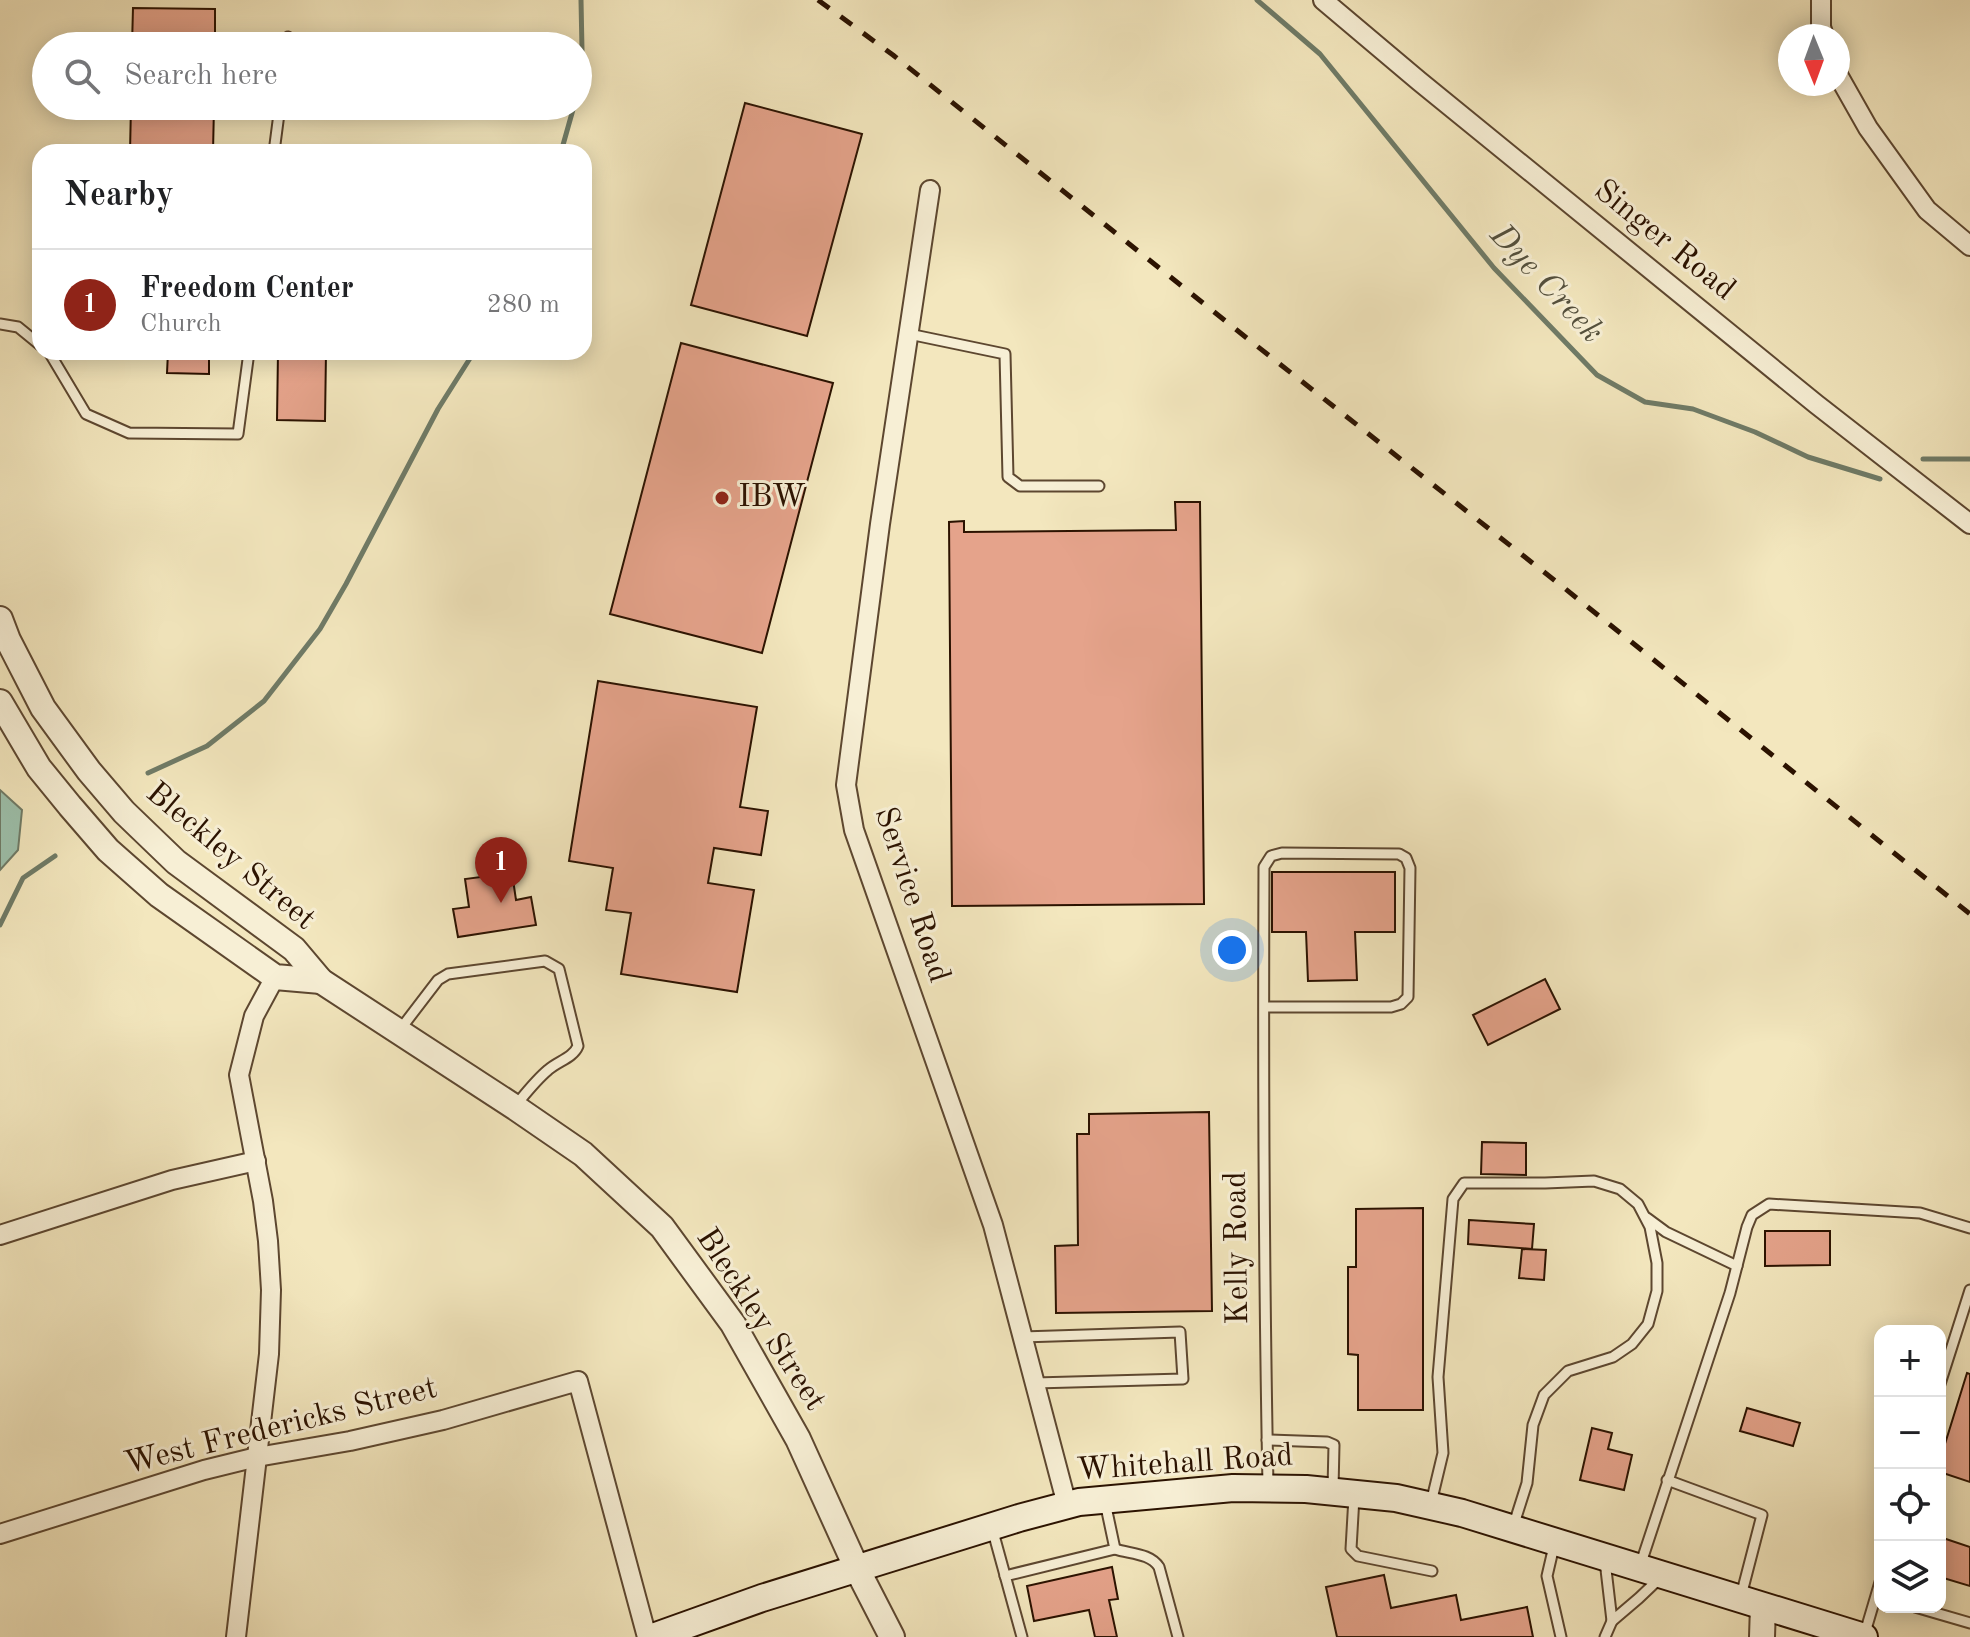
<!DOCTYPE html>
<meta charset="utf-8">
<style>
:root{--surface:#fff;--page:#f6f6f6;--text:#202124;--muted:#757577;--line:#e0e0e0;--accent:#8f2418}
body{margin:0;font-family:"Old Standard TT",serif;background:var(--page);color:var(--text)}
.controls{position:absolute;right:24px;bottom:24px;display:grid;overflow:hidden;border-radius:16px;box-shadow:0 4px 20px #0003}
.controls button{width:72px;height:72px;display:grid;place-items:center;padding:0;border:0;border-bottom:2px solid var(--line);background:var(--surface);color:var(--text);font:40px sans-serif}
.compass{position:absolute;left:1778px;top:24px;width:72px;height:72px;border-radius:50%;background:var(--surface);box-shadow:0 4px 20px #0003;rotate:179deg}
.you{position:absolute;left:1232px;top:950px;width:28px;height:28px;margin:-20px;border:6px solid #fff;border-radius:50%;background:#1a73e8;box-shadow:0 0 0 12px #1a73e833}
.badge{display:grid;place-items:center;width:52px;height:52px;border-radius:50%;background:var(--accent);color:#fff;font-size:26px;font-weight:700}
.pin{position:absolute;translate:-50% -66px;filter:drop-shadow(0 2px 4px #0008)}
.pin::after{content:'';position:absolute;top:42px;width:28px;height:24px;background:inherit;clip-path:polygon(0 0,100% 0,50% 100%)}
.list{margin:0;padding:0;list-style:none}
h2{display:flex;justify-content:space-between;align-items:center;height:104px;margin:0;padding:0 32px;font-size:34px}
h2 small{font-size:26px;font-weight:400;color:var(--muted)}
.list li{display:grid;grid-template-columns:52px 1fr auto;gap:24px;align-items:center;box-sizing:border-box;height:112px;padding:0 32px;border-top:2px solid var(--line)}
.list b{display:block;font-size:30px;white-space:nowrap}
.list p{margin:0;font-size:26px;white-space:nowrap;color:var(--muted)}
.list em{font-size:26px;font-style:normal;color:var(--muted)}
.icon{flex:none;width:44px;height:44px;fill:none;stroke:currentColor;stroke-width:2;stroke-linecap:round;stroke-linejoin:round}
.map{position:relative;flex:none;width:1970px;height:1637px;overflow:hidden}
.search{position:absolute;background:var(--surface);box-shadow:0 4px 20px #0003;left:32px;top:32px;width:560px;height:88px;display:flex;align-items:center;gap:20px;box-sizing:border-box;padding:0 28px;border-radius:44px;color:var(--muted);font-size:30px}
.panel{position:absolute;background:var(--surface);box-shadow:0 4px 20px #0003;left:32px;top:144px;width:560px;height:216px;border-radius:24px}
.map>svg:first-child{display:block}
.water{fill:#9dc1ac;stroke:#6f7b67;stroke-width:2}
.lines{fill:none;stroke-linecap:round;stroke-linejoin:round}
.stream{stroke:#6f7b67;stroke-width:5}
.building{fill:#e5a38b;stroke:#2b1200;stroke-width:2}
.service-casing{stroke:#5d4730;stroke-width:13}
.minor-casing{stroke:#5d4730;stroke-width:22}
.tertiary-casing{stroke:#5d4730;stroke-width:28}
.secondary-casing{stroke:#2b1200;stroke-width:30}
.service{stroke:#f7efd5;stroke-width:9}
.minor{stroke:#f7efd5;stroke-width:18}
.tertiary{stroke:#f7efd5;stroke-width:24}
.secondary{stroke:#f7efd5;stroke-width:26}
.rail{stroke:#2b1200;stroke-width:5;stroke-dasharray:14 14;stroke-linecap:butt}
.poi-dot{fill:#8f2418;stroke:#f7efd5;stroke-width:3}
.labels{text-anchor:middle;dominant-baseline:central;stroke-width:6;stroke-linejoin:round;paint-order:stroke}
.street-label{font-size:32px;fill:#2b1200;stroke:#f7efd5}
.poi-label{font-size:32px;fill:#2b1200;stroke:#f7efd5;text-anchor:start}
.water-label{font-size:34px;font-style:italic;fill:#534f3c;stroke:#f7efd5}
</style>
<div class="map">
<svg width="1970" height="1637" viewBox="0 0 1970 1637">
<rect width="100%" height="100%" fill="#f3e7be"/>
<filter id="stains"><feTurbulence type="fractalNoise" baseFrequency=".0025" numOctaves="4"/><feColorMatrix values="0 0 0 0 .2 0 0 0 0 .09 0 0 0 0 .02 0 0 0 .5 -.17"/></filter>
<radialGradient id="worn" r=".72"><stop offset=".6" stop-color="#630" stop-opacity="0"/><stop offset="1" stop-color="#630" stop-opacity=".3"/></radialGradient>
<!-- water -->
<polygon class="water" points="0,790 22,810 18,850 0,870"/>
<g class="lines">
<!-- stream -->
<g class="stream">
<polyline points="1257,0 1320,54 1494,268 1597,375 1645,402 1693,409 1755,432 1808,457 1880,479"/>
<polyline points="578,76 582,50 581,0"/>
<polyline points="561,152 574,106"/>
<polyline points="1923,459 1970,459"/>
<polyline points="148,773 207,746 264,701 320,629 346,584 438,409 474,352"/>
<polyline points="0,925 23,878 55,856"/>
</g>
</g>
<!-- building -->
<g class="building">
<polygon points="133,8 215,9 215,46 132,46"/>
<polygon points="745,103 862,134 807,336 691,305"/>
<polygon points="131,106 214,106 213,152 130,152"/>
<polygon points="681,343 833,383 762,653 610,614"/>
<polygon points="168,352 209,352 209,374 167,373"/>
<polygon points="278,352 326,352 325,421 277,420"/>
<polygon points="1175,502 1200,502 1204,904 952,906 949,522 964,521 964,532 1176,530"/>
<polygon points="598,681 757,707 740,807 768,811 761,855 714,848 708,883 754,890 737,992 621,974 631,913 606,910 613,868 569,861"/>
<polygon points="1272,872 1395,872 1395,932 1355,932 1357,980 1308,981 1306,932 1272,932"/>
<polygon points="512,873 516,900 531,897 536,925 458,937 453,909 469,907 465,879"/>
<polygon points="1545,979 1560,1009 1488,1045 1473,1015"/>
<polygon points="1209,1112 1212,1311 1056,1313 1055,1246 1078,1245 1077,1134 1089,1134 1089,1114"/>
<polygon points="1482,1142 1526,1143 1526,1175 1481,1174"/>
<polygon points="1423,1208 1423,1410 1358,1410 1358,1355 1348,1354 1348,1267 1356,1267 1356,1209"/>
<polygon points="1469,1220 1534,1224 1532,1249 1468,1244"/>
<polygon points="1765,1231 1830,1231 1830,1265 1765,1266"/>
<polygon points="1522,1249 1546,1250 1544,1280 1519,1278"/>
<polygon points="1967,1373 1970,1374 1970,1482 1940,1472 1940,1460"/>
<polygon points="1747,1408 1800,1423 1793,1446 1740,1431"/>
<polygon points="1592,1428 1612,1433 1608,1449 1632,1455 1624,1490 1580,1480"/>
<polygon points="1940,1537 1970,1547 1970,1586 1940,1577"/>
<polygon points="1112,1567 1118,1599 1109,1600 1117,1637 1095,1637 1089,1610 1034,1621 1027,1586"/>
<polygon points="1384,1575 1391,1608 1456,1595 1461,1620 1527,1607 1533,1637 1337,1637 1326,1587"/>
</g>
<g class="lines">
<!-- service casing -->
<g class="service-casing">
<g id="service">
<polyline points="287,46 288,37"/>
<polyline points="274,152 280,106"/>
<polyline points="0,324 18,327 40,345"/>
<polyline points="909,334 1005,354 1008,477 1020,486 1099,486"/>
<polyline points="49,352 86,414 129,433 238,434 249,352"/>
<path d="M1264,1007H1391L1401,1004L1408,997L1410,868L1406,858L1399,854L1282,853L1271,856L1264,867C1263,1073 1264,1279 1268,1486"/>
<path d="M399,1031L438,980L448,974L545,961L559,969L578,1046C573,1058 558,1061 548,1070C536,1080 526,1093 516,1105"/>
<polyline points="1647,1218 1666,1232 1737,1266"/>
<polyline points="1022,1337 1180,1332 1183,1379 1035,1383"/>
<polyline points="1940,1384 1970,1290"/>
<polyline points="1267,1440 1327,1442 1334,1445 1333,1489"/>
<polyline points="1667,1480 1762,1515 1741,1596"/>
<polyline points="1354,1497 1351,1549 1358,1556 1432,1571"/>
<polyline points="1431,1503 1443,1453 1438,1377 1453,1199 1464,1183 1545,1183 1594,1181 1620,1189 1638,1204 1650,1227 1657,1263 1657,1291 1648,1324 1632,1344 1613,1357 1568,1371 1544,1395 1533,1425 1527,1483 1513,1527"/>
<polyline points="992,1528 1022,1637"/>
<polyline points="1554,1546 1547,1576 1561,1637"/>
<path d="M1115,1549C1130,1554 1150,1553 1159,1567L1178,1637"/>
<polyline points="1605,1561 1612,1621 1639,1598 1660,1578"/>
<polyline points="1640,1566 1730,1293 1747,1227 1752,1215 1769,1204 1920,1213 1970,1228"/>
<polyline points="1005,1576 1115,1549 1105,1502"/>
<polyline points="1915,1607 1970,1623"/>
<polyline points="1864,1636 1880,1582"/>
<polyline points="1605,1637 1612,1621"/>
</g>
</g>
<!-- minor casing -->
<g class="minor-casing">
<g id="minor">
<polyline points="1323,0 1419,81 1816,404 1970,524"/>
<polyline points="1821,0 1821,27 1824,36"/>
<polyline points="1838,75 1868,128 1927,210 1970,246"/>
<polyline points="930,190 880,524 846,785 854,830 993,1225 1067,1505"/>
<polyline points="0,1235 172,1180 256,1161"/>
<polyline points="0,1534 204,1470 257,1457 350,1441 443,1420 578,1381 647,1637"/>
<polyline points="236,1637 269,1354 271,1290 268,1241 263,1201 239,1075 254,1016 275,977"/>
</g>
</g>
<!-- tertiary casing -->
<g class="tertiary-casing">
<g id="tertiary">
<polyline points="0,619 8,640 43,708 89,771 124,812 176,862 294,949 321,981 516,1108 583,1154 662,1227 733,1324 798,1439 857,1569 892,1637"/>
<polyline points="0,702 39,768 70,806 108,850 159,895 275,977 321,981"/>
<polyline points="1762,1637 1763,1606"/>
</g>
</g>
<!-- secondary casing -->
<g class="secondary-casing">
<polyline id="secondary" points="653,1637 762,1598 1019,1518 1079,1502 1233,1488 1306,1489 1396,1498 1462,1513 1864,1637"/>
</g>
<!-- service -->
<use href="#service" class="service"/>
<!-- minor -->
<use href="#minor" class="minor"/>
<!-- tertiary -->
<use href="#tertiary" class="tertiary"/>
<!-- secondary -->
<use href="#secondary" class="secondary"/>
<!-- rail -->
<polyline class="rail" points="818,0 893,55 1248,339 1563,587 1970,914"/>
</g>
<!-- markers -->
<circle class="poi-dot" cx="722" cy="498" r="8"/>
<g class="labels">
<!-- street labels -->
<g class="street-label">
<text transform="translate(1664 241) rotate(39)">Singer Road</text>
<text transform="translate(230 857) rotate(40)">Bleckley Street</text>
<text transform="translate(911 895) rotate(72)">Service Road</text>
<text transform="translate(1238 1248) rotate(-91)">Kelly Road</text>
<text transform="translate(760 1320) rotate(57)">Bleckley Street</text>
<text transform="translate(281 1427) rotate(-14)">West Fredericks Street</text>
<text transform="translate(1185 1464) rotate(-4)">Whitehall Road</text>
</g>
<!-- poi labels -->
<g class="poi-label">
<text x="738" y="498">IBW</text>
</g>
<!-- water labels -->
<g class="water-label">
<text transform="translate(1546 284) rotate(47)">Dye Creek</text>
</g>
</g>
<rect width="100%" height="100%" filter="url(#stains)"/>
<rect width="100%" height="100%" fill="url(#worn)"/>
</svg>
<div class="controls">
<button>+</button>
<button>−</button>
<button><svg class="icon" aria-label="locate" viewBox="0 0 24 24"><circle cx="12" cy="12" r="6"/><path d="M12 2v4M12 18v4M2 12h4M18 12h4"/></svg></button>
<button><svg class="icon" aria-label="layers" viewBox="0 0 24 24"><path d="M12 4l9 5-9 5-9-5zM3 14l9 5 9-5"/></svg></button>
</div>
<svg class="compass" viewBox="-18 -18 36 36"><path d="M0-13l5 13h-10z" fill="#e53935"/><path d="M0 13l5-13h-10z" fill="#757577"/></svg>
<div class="you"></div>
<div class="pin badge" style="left:501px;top:903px">1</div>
<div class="search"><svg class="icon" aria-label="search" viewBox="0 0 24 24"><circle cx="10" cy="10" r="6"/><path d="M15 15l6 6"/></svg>Search here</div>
<section class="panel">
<h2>Nearby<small></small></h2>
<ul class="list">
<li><span class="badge">1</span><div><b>Freedom Center</b><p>Church</p></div><em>280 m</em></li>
</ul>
</section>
</div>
